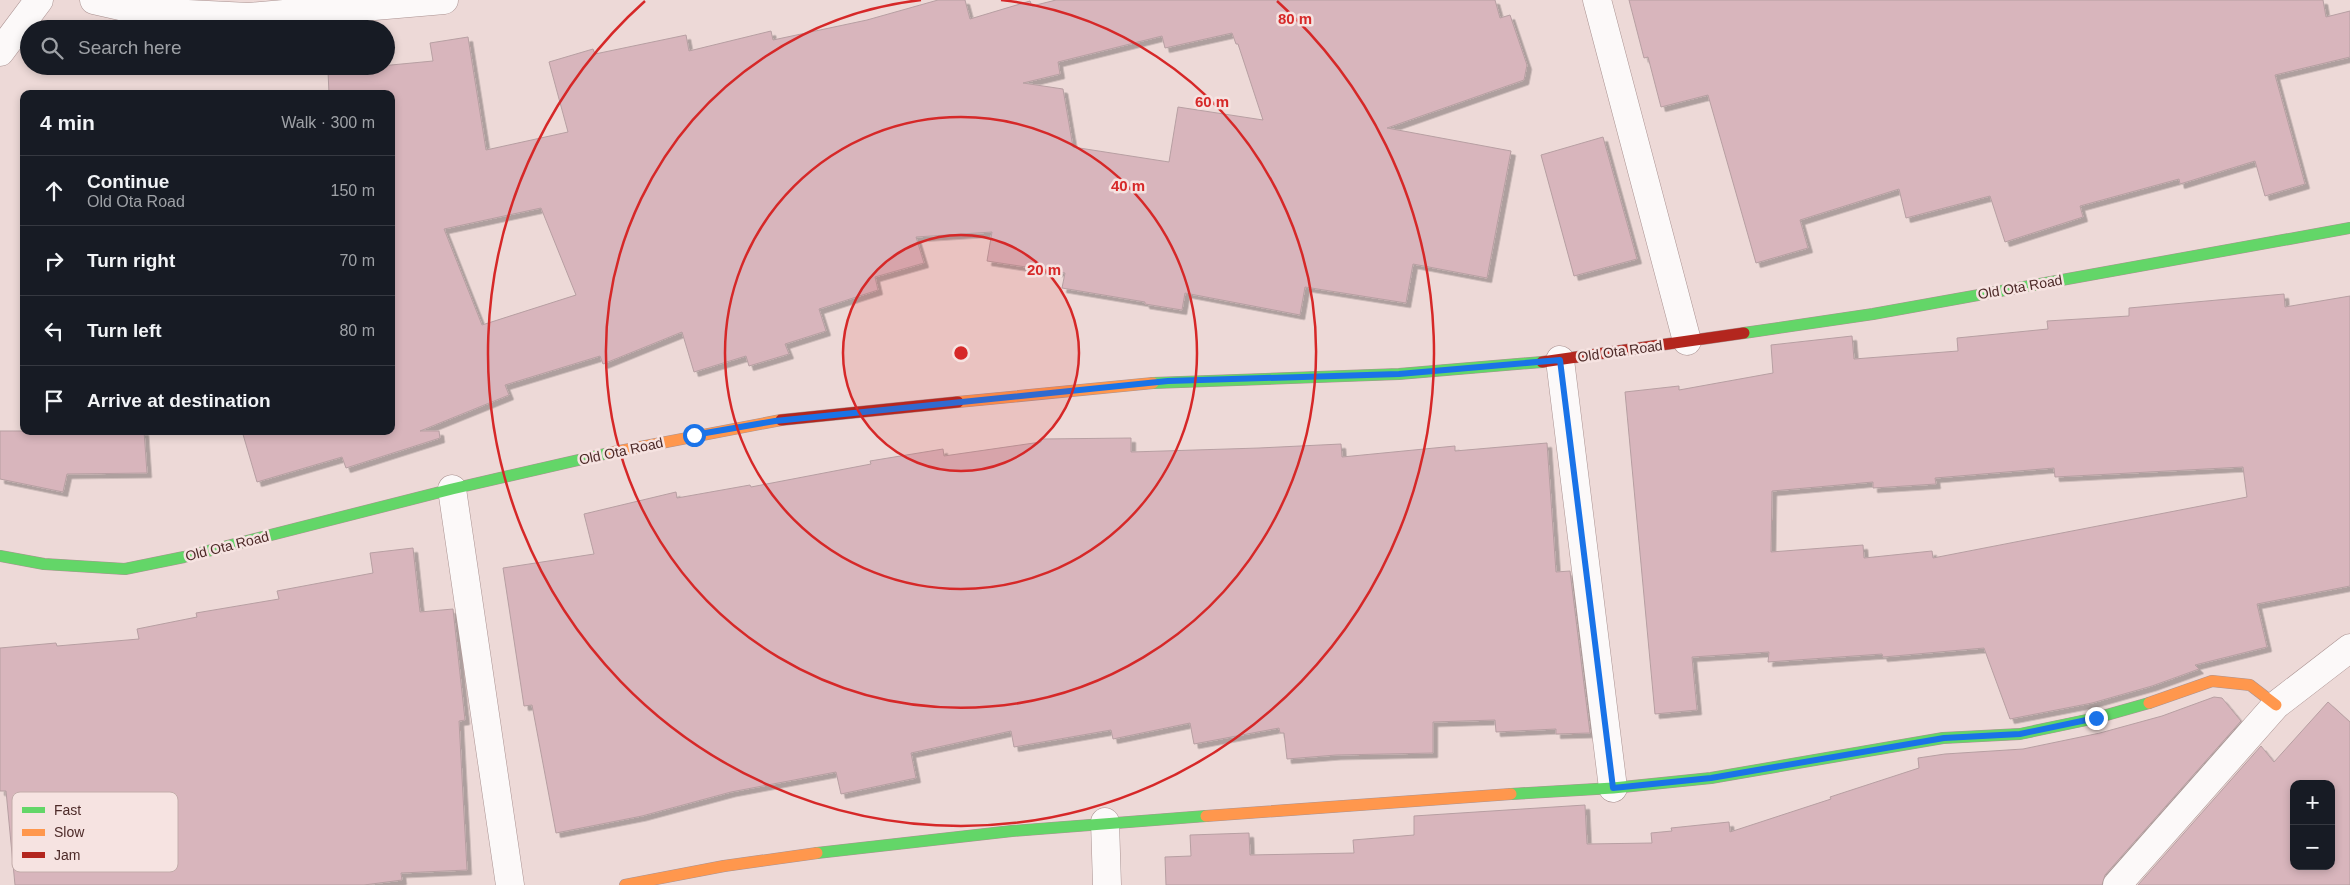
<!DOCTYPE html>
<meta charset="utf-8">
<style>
:root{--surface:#171b24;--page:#242831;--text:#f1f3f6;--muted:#9ea1a6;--line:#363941}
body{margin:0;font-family:Helvetica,sans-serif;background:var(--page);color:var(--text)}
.controls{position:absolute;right:15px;bottom:15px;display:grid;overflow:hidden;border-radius:10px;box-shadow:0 2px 8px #0003}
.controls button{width:45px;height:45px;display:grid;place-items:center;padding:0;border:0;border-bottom:1px solid var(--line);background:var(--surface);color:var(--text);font:25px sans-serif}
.stop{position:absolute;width:15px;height:15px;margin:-11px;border:4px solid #1a73e8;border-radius:50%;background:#fff}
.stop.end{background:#1a73e8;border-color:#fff;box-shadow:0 1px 5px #0008}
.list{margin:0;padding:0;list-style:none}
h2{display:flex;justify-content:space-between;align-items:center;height:65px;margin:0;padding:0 20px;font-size:21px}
h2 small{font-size:16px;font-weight:400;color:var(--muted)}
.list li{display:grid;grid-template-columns:32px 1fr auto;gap:15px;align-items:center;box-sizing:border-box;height:70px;padding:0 20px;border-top:1px solid var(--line)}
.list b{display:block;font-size:19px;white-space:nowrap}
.list p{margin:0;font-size:16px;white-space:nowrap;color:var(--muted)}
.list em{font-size:16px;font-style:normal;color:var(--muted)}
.icon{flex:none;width:28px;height:28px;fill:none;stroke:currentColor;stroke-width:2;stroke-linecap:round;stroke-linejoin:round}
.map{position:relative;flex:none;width:2350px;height:885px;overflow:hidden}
.search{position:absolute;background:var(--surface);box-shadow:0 2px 8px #0003;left:20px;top:20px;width:375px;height:55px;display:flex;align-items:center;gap:12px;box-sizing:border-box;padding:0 18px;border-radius:28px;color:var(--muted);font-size:19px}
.panel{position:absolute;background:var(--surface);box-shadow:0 2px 8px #0003;left:20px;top:90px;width:375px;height:345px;border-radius:10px}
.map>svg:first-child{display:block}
.building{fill:#d8b5bc;stroke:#b79fa2;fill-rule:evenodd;filter:url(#shadow)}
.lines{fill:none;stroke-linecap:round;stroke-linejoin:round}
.street-casing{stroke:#aa9291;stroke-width:29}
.fast-casing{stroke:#aa9291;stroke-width:12}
.slow-casing{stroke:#aa9291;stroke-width:12}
.jam-casing{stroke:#aa9291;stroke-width:12}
.street{stroke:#fcf9f9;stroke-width:28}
.fast{stroke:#63d668;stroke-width:11}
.slow{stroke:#ff974d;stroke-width:11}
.jam{stroke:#b3261e;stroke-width:11}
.route{stroke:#1a73e8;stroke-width:6}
.ring{fill:none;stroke:#d62828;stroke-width:2.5}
.labels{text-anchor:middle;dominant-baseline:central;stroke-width:5;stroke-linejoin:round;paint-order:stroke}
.street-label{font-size:14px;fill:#4d2a28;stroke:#f6e3e1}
.key{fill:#f6e3e1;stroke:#c3acaa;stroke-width:1}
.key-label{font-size:14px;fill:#4d2a28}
.centre{fill:#d62828;stroke:#f6e3e1;stroke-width:2.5}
.ring-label{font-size:15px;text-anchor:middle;font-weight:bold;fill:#d62828;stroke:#f6e3e1;stroke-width:5;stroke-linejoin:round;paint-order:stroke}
</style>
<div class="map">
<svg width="2350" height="885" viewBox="0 0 2350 885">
<defs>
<filter id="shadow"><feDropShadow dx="4.5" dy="4.5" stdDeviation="0" flood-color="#0004"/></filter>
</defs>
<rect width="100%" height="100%" fill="#edd9d7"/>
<!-- building -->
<g class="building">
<path d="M938,0H965L970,19L1030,1L1032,6L1056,0H1495L1500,18L1510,15L1527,65L1524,80L1387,128L1511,151L1487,278L1413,264L1406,303L1305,287L1300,315L1185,293L1182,310L1145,304V302L1062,288L1065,273L987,261L992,232L916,237L924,263L875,277L878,290L819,309L826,331L785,344L789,354L749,366L746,356L694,372L682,332L603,364L600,356L505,385L509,395L420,431H439L440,438L346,468L342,457L257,482L242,431H391V94H329L328,71L433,61L430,43L468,37L486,150L568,132L549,62L593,49L595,54L686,35L689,51L771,31L773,40L867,20ZM1232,33L1236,44H1238L1263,120L1178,107L1169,162L1073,147L1063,89L1023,83L1060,74L1058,62L1162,36L1165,48ZM541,208L576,295L482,325L444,229Z"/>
<polygon points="1629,0 2323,0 2326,17 2350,11 2350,57 2275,75 2305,184 2265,196 2255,161 2180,184 2179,179 2080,206 2083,217 2005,242 1990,196 1906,218 1899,189 1800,220 1808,248 1756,263 1708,95 1661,107 1648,57 1644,58"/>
<polygon points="1603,137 1637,259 1574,276 1541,155"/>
<path d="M2284,294L2285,307L2350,296V586L2257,604L2267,647L2195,665L2199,669L2152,686L2092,703L2010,719L1984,648L1883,657L1882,654L1768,662L1769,652L1692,657L1697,710L1655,714L1625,392L1679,386V390L1773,373L1771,345L1852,336L1854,359L1958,351L1957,338L2048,329L2047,321L2129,316V308ZM2243,467L2247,497L1933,558L1932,551L1864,558L1863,545L1771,552L1772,491L1873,482V488L1936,484L1935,478L2054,468L2055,477Z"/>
<polygon points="0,431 144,431 147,473 67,474 63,492 0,479"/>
<polygon points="1131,438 1131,452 1259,448 1341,444 1342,457 1455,446 1455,451 1547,443 1556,572 1570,571 1590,733 1556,734 1556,729 1496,732 1495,720 1433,722 1433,753 1336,755 1287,759 1284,733 1280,733 1279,728 1194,744 1190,723 1113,739 1111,730 1014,747 1011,731 911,753 916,778 841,794 836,772 731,792 642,816 556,833 532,705 524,706 503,568 594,554 584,514 676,492 677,498 750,485 751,487 871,464 870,461 943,449 944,456 1041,442 1041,439"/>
<polygon points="413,548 420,612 453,609 465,720 459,721 467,870 401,873 402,880 364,885 15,885 6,791 0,791 0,648 56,643 57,646 139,639 137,629 197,617 196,613 279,599 277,591 373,573 370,553"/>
<polygon points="2214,697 2222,698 2241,721 2105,875 2102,885 1166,885 1165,857 1191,856 1190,835 1249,833 1250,855 1354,853 1353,840 1414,835 1414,816 1585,805 1587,844 1652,843 1651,833 1672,831 1671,828 1729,822 1730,832 1831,799 1830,797 1919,768 1918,758 1945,754 2023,749 2100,733 2162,716"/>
<path d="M2328,702L2350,722V885H2138L2261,746L2274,762ZM2294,784H2331V866H2294Z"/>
</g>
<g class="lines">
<!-- street casing -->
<g class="street-casing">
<g id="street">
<polyline points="94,0 147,12 249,17 444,0"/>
<polyline points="1597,0 1687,341"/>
<polyline points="0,52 39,0"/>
<polyline points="1560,360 1613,788"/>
<polyline points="452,489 510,885"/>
<polyline points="1105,822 1107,885"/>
<polyline points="2117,885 2276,705 2350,648"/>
</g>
</g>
<!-- fast casing -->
<g class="fast-casing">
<g id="fast">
<polyline points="1744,333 1873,314 2350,228"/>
<polyline points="1153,383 1399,374 1542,362"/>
<polyline points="0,556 44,564 125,569 184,557 452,489 609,453"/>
<polyline points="1511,794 1613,788 1711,778 1943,738 2020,734 2096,718 2149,703"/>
<polyline points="817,853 1012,831 1206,816"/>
</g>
</g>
<!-- slow casing -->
<g class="slow-casing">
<g id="slow">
<polyline points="958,402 1153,383"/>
<polyline points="609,453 781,420"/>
<polyline points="2149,703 2212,681 2250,685 2276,705"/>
<polyline points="1206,816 1511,794"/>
<polyline points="625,885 724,866 817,853"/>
</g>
</g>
<!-- jam casing -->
<g class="jam-casing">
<g id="jam">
<polyline points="1542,362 1744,333"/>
<polyline points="781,420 958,402"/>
</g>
</g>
<!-- street -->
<use href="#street" class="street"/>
<!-- fast -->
<use href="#fast" class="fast"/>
<!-- slow -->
<use href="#slow" class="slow"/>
<!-- jam -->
<use href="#jam" class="jam"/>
</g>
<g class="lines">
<!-- route -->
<polyline class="route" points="694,435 775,421 1168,381 1399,374 1560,360 1613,788 1711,778 1944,738 2020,734 2096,718"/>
</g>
<!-- distance rings -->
<circle cx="961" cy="353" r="118" fill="#d62828" fill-opacity=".12"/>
<g class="ring">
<circle cx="961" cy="353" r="118"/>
<circle cx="961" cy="353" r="236"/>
<path d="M1001 0A355 355 0 1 1 921 0"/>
<path d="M1277 1A473 473 0 1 1 645 1"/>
</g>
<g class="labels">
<!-- street labels -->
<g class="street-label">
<text transform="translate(2020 287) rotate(-10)">Old Ota Road</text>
<text transform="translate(1620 351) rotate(-8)">Old Ota Road</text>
<text transform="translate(621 451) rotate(-12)">Old Ota Road</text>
<text transform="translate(227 546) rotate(-14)">Old Ota Road</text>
</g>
</g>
<!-- legend -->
<rect x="12" y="792" width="166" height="80" rx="8" class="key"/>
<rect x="22" y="807" width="23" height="6" fill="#63d668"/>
<rect x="22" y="829" width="23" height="7" fill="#ff974d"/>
<rect x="22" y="852" width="23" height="6" fill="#b3261e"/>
<g class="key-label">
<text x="54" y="815">Fast</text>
<text x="54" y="837">Slow</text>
<text x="54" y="860">Jam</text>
</g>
<circle cx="961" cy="353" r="8" class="centre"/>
<g class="ring-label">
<text x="1295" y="24">80 m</text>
<text x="1212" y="107">60 m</text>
<text x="1128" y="191">40 m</text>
<text x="1044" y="275">20 m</text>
</g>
</svg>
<div class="controls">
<button>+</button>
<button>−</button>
</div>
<div class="stop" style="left:694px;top:435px"></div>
<div class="stop end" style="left:2096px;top:718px"></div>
<div class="search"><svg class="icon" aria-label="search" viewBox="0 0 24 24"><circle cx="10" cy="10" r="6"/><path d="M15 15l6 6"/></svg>Search here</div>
<section class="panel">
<h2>4 min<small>Walk · 300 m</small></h2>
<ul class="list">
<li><svg class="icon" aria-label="ahead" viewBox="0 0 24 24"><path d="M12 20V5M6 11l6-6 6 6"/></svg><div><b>Continue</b><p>Old Ota Road</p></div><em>150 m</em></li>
<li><svg class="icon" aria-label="right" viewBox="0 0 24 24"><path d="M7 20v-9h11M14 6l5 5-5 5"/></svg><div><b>Turn right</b></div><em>70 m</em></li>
<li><svg class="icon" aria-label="left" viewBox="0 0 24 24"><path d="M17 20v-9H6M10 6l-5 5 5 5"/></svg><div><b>Turn left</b></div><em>80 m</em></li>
<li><svg class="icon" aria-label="arrive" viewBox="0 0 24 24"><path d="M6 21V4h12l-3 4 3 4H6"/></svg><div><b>Arrive at destination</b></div></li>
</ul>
</section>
</div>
